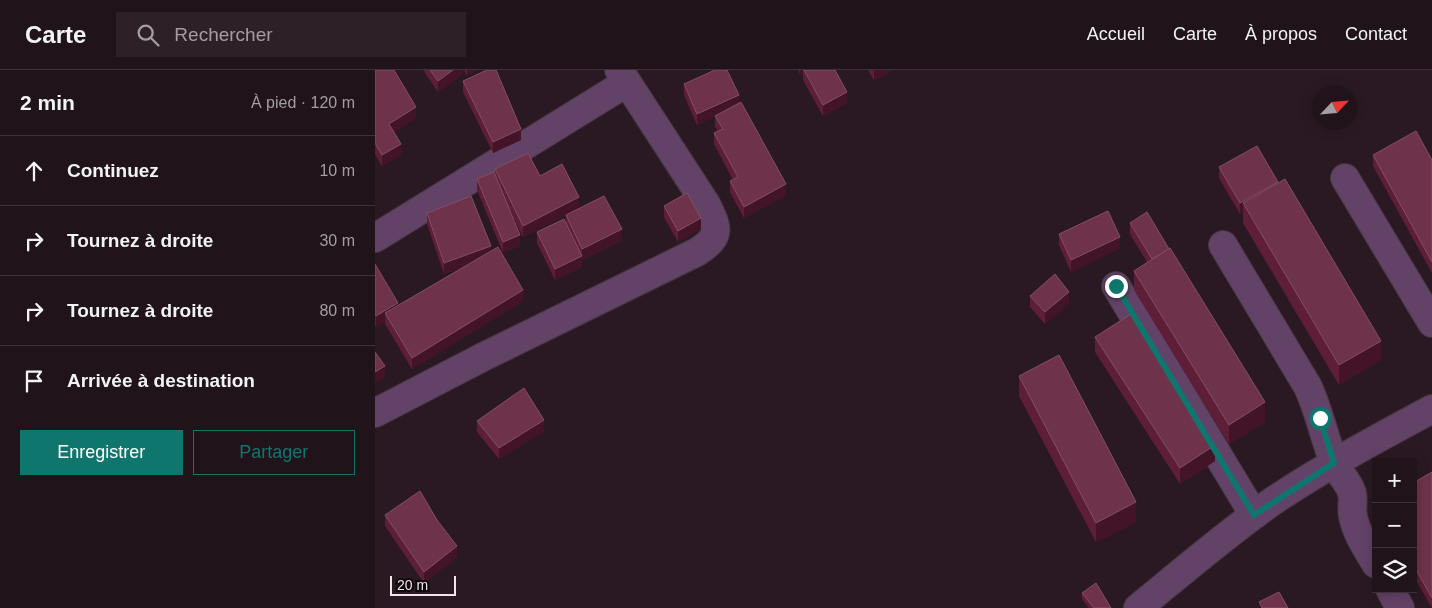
<!DOCTYPE html>
<html lang="fr">
<meta charset="utf-8">
<style>
:root{--surface:#20131a;--page:#2d2027;--text:#f1f3f6;--muted:#a29ea2;--line:#3d3239;--accent:#0f766e}
body{margin:0;font-family:Helvetica,sans-serif;background:var(--page);color:var(--text)}
.controls{position:absolute;right:15px;bottom:15px;display:grid;overflow:hidden;border-radius:0px;box-shadow:0 2px 12px #0003}
.controls button{width:45px;height:45px;display:grid;place-items:center;padding:0;border:0;border-bottom:1px solid var(--line);background:var(--surface);color:var(--text);font:25px sans-serif}
.compass{position:absolute;left:937px;top:15px;width:45px;height:45px;border-radius:50%;background:var(--surface);box-shadow:0 2px 12px #0003;rotate:64deg}
.scale{position:absolute;left:15px;bottom:12px;width:66px;box-sizing:border-box;padding-left:5px;border:2px solid #f1e5ec;border-top:0;font-size:14px;line-height:18px;white-space:nowrap;color:#f1e5ec;-webkit-text-stroke:4px #0e070b;paint-order:stroke}
.stop{position:absolute;width:15px;height:15px;margin:-11px;border:4px solid #0f766e;border-radius:50%;background:#fff}
.stop.end{background:#0f766e;border-color:#fff;box-shadow:0 1px 5px #0008}
.list{margin:0;padding:0;list-style:none}
h2{display:flex;justify-content:space-between;align-items:center;height:65px;margin:0;padding:0 20px;font-size:21px}
h2 small{font-size:16px;font-weight:400;color:var(--muted)}
.list li{display:grid;grid-template-columns:32px 1fr auto;gap:15px;align-items:center;box-sizing:border-box;height:70px;padding:0 20px;border-top:1px solid var(--line)}
.list b{display:block;font-size:19px;white-space:nowrap}
.list em{font-size:16px;font-style:normal;color:var(--muted)}
.actions{display:flex;gap:10px;padding:15px 20px}
.actions a{flex:1;padding:11px 0;border:1px solid var(--accent);border-radius:0px;text-align:center;font-size:18px;color:var(--accent)}
.actions .main{background:var(--accent);color:#fff}
.icon{flex:none;width:28px;height:28px;fill:none;stroke:currentColor;stroke-width:2;stroke-linecap:round;stroke-linejoin:round}
.map{position:relative;flex:none;width:1057px;height:538px;overflow:hidden}
header{display:flex;align-items:center;gap:30px;box-sizing:border-box;height:70px;padding:0 25px;background:var(--surface);border-bottom:1px solid var(--line)}
header strong{font-size:24px}
nav{display:flex;gap:28px;margin-inline-start:auto;font-size:18px}
.search{width:350px;height:45px;background:var(--page);display:flex;align-items:center;gap:12px;box-sizing:border-box;padding:0 18px;border-radius:0px;color:var(--muted);font-size:19px}
main{display:flex}
aside{flex:1;background:var(--surface)}
.map>svg:first-child{display:block}
.lines{fill:none;stroke-linecap:round;stroke-linejoin:round}
.minor-casing{stroke:#46363f;stroke-width:30}
.minor{stroke:#634267;stroke-width:28}
.wall{fill:#5e1e37}
.shaded-wall{fill:#431327}
.building{fill:#6e334a;stroke:#824f64}
.route{stroke:#0f766e;stroke-width:6}
</style>
<header>
<strong>Carte</strong>
<div class="search"><svg class="icon" aria-label="search" viewBox="0 0 24 24"><circle cx="10" cy="10" r="6"/><path d="M15 15l6 6"/></svg>Rechercher</div>
<nav><a>Accueil</a><a>Carte</a><a>À propos</a><a>Contact</a></nav>
</header>
<main>
<aside>
<h2>2 min<small>À pied · 120 m</small></h2>
<ul class="list">
<li><svg class="icon" aria-label="ahead" viewBox="0 0 24 24"><path d="M12 20V5M6 11l6-6 6 6"/></svg><div><b>Continuez</b></div><em>10 m</em></li>
<li><svg class="icon" aria-label="right" viewBox="0 0 24 24"><path d="M7 20v-9h11M14 6l5 5-5 5"/></svg><div><b>Tournez à droite</b></div><em>30 m</em></li>
<li><svg class="icon" aria-label="right" viewBox="0 0 24 24"><path d="M7 20v-9h11M14 6l5 5-5 5"/></svg><div><b>Tournez à droite</b></div><em>80 m</em></li>
<li><svg class="icon" aria-label="arrive" viewBox="0 0 24 24"><path d="M6 21V4h12l-3 4 3 4H6"/></svg><div><b>Arrivée à destination</b></div></li>
</ul>
<div class="actions"><a class="main">Enregistrer</a><a>Partager</a></div>
</aside>
<div class="map">
<svg width="1057" height="538" viewBox="0 0 1057 538">
<rect width="100%" height="100%" fill="#2a1923"/>
<g class="lines">
<!-- minor casing -->
<g class="minor-casing">
<g id="minor">
<polyline points="970,108 1057,253"/>
<polyline points="0,168 251,13"/>
<path d="M848,175L933,317C944,341 949,366 958,390C962,402 973,410 977,423C979,431 976,438 978,446C981,463 992,479 1001,494"/>
<polyline points="741,216 879,445"/>
<path d="M0,343L108,287L322,182C347,166 343,158 331,134L244,0"/>
<polyline points="1015,519 1025,538"/>
<path d="M763,538C807,502 851,464 898,431C949,397 1003,368 1057,339"/>
</g>
</g>
<!-- minor -->
<use href="#minor" class="minor"/>
</g>
<!-- wall -->
<g class="wall">
<polygon points="0,0 41,48 19,62 26,85 7,96 0,84"/>
<polygon points="48,0 88,0 88,4 63,22"/>
<polygon points="89,0 102,0 92,6"/>
<polygon points="352,0 364,33 411,125 369,148 355,122 355,111 358,110 339,74 339,63 343,61 340,57 340,46 322,55 309,25 309,14"/>
<polygon points="423,0 460,0 472,33 448,46 428,10 428,3 425,4"/>
<polygon points="493,0 518,0 499,11"/>
<polygon points="88,11 146,70 118,83 88,22"/>
<polygon points="998,85 1057,90 1057,203 998,96"/>
<polygon points="844,97 903,113 1006,290 964,315 868,153 868,143 865,144 844,108"/>
<polygon points="120,99 165,106 204,138 148,167 128,126 145,176 128,183 102,120 102,109 120,107"/>
<polygon points="289,136 326,159 303,172 289,147"/>
<polygon points="52,143 116,181 148,231 37,299 10,254 10,252 1,257 0,256 0,194 23,236 88,197 69,204 52,154"/>
<polygon points="191,145 247,170 207,190 207,197 180,210 162,173 162,162 191,153"/>
<polygon points="755,153 890,352 854,374 759,220 759,201 772,192 755,164"/>
<polygon points="684,164 745,178 696,202 684,175"/>
<polygon points="655,226 694,233 670,254 655,237"/>
<polygon points="720,267 840,391 805,414 720,282"/>
<polygon points="644,306 761,452 721,472 644,326"/>
<polygon points="102,351 169,361 124,389 102,362"/>
<polygon points="1057,402 1057,538 1038,505 1038,413"/>
<polygon points="10,445 82,487 49,513 10,456"/>
<polygon points="707,523 736,538 714,538 707,529"/>
</g>
<!-- shaded-wall -->
<g class="shaded-wall">
<polygon points="78,0 88,0 88,4 63,22 63,11"/>
<polygon points="92,0 102,0 92,6"/>
<polygon points="425,0 428,0 428,3 425,4"/>
<polygon points="499,0 518,0 499,11"/>
<polygon points="472,22 472,33 448,46 448,35"/>
<polygon points="364,25 364,36 322,55 322,44"/>
<polygon points="41,37 41,48 14,65 14,54"/>
<polygon points="146,59 146,70 118,83 118,72"/>
<polygon points="26,74 26,85 7,96 7,85"/>
<polygon points="903,112 903,123 868,133 868,143 865,144 865,133"/>
<polygon points="411,114 411,125 369,148 369,137"/>
<polygon points="204,127 204,138 148,167 148,156"/>
<polygon points="326,148 326,159 303,172 303,161"/>
<polygon points="247,159 247,170 207,190 207,197 180,210 180,199 207,186 207,179"/>
<polygon points="145,165 145,176 128,183 128,172"/>
<polygon points="745,167 745,178 696,202 696,190"/>
<polygon points="116,176 116,187 69,204 69,193"/>
<polygon points="148,220 148,231 37,299 37,288"/>
<polygon points="694,222 694,233 670,254 670,242"/>
<polygon points="23,233 23,244 10,243 10,252 1,257 1,246"/>
<polygon points="1006,271 1006,290 964,315 964,295"/>
<polygon points="10,296 10,307 0,313 0,302"/>
<polygon points="890,332 890,352 854,374 854,355"/>
<polygon points="169,350 169,361 124,389 124,378"/>
<polygon points="840,375 840,391 805,414 805,398"/>
<polygon points="761,432 761,452 721,472 721,453"/>
<polygon points="82,476 82,487 49,513 49,502"/>
</g>
<!-- building -->
<g class="building">
<polygon points="0,0 19,0 41,37 14,54 26,74 7,85 0,73"/>
<polygon points="55,0 78,0 63,11"/>
<polygon points="112,0 121,0 146,59 118,72 88,11"/>
<polygon points="340,0 352,0 364,25 322,44 309,14"/>
<polygon points="429,0 460,0 472,22 448,35"/>
<polygon points="366,32 411,114 369,137 355,111 363,107 339,63 348,59 340,46"/>
<polygon points="1041,61 1057,90 1057,192 998,85"/>
<polygon points="882,76 903,112 865,133 844,97"/>
<polygon points="153,83 165,106 187,94 204,127 148,156 120,99"/>
<polygon points="119,102 145,165 128,172 102,109"/>
<polygon points="910,109 1006,271 964,295 868,133"/>
<polygon points="312,123 326,148 303,161 289,136"/>
<polygon points="96,126 116,176 69,193 52,143"/>
<polygon points="229,126 247,159 207,179 191,145"/>
<polygon points="733,141 745,167 696,190 684,164"/>
<polygon points="772,142 794,179 777,189 755,153"/>
<polygon points="189,149 207,186 180,199 162,162"/>
<polygon points="123,177 148,220 37,288 10,243"/>
<polygon points="795,178 890,332 854,355 759,201"/>
<polygon points="0,194 23,233 1,246 0,245"/>
<polygon points="680,204 694,222 670,242 655,226"/>
<polygon points="756,244 840,375 805,398 720,267"/>
<polygon points="0,282 10,296 0,302"/>
<polygon points="684,285 761,432 721,453 644,306"/>
<polygon points="149,318 169,350 124,378 102,351"/>
<polygon points="1057,402 1057,528 1038,494 1038,413"/>
<polygon points="45,421 62,450 82,476 49,502 10,445"/>
<polygon points="721,513 736,538 719,538 707,523"/>
<polygon points="904,522 913,538 887,538 884,532"/>
</g>
<g class="lines">
<!-- route -->
<polyline class="route" points="741,216 879,445 959,393 945,348"/>
</g>
</svg>
<div class="controls">
<button>+</button>
<button>−</button>
<button><svg class="icon" aria-label="layers" viewBox="0 0 24 24"><path d="M12 4l9 5-9 5-9-5zM3 14l9 5 9-5"/></svg></button>
</div>
<svg class="compass" viewBox="-18 -18 36 36"><path d="M0-13l5 13h-10z" fill="#e53935"/><path d="M0 13l5-13h-10z" fill="#a29ea2"/></svg>
<div class="scale">20 m</div>
<div class="stop" style="left:945px;top:348px"></div>
<div class="stop end" style="left:741px;top:216px"></div>
</div>
</main>
